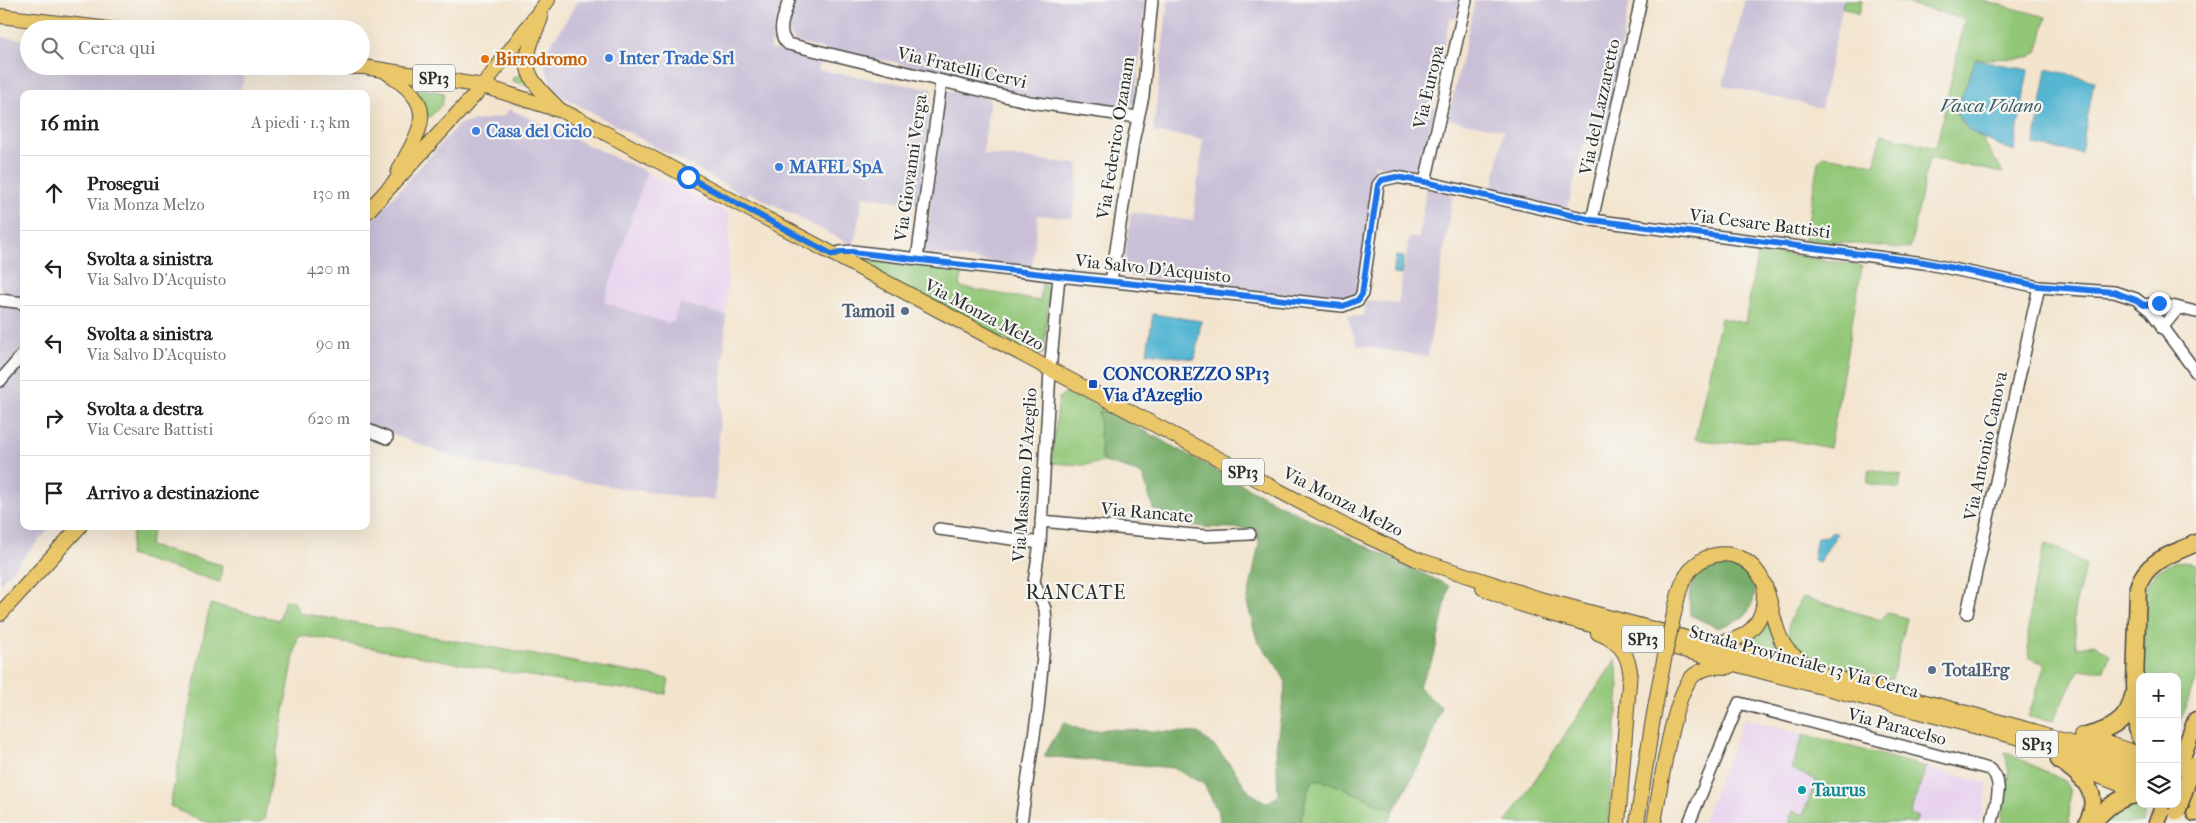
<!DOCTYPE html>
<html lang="it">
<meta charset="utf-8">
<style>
:root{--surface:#fff;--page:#f2f2f2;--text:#202124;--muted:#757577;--line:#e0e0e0}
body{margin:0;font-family:"IM FELL French Canon",serif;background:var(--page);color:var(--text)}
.controls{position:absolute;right:15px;bottom:15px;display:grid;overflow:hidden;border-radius:10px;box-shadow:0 5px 20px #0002}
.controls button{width:45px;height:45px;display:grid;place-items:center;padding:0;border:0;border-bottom:1px solid var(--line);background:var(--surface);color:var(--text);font:25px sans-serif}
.stop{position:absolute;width:15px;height:15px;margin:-11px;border:4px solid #1a73e8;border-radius:50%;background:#fff}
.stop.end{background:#1a73e8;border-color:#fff;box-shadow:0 1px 5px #0008}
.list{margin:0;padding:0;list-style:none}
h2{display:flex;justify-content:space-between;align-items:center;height:65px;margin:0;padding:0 20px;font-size:21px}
h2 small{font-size:16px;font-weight:400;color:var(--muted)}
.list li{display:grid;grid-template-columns:32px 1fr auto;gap:15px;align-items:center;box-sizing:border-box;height:75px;padding:0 20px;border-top:1px solid var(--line)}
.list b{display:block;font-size:19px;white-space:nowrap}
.list p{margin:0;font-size:16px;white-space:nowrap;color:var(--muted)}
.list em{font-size:16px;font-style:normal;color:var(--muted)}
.icon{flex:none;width:28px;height:28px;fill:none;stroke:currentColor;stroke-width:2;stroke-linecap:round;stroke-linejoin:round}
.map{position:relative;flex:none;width:2196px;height:823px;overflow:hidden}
.search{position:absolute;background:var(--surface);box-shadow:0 5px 20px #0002;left:20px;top:20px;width:350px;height:55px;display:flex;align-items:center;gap:12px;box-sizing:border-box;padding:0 18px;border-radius:28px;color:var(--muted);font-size:19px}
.panel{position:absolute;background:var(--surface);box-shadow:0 5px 20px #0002;left:20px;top:90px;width:350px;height:440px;border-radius:10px}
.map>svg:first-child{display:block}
.built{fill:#e8d2ee}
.industrial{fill:#c9bfd7}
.green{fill:#93c778;stroke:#5f7952}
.forest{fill:#76ac68;stroke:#506c4a}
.water{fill:#54b6d2;stroke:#40707e}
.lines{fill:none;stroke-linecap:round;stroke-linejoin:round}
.minor-casing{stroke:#494743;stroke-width:14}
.major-casing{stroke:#494743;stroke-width:16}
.highway-casing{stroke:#494743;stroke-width:19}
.minor{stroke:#fff;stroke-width:11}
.major{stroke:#eac769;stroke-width:14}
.highway{stroke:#eac769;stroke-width:16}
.major-bridge-casing{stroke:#494743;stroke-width:16;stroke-linecap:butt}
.highway-bridge-casing{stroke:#494743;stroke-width:19;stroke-linecap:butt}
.major-bridge{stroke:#eac769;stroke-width:14}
.highway-bridge{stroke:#eac769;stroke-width:16}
.route{stroke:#1a73e8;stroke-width:6}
.shop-dot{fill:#3f7fe0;stroke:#f6f6f2;stroke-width:2}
.food-dot{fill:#e8710a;stroke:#f6f6f2;stroke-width:2}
.service-dot{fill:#5c6f8a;stroke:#f6f6f2;stroke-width:2}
.transit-dot{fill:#1a4fb4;stroke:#f6f6f2;stroke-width:2}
.culture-dot{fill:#0f9aa8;stroke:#f6f6f2;stroke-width:2}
.labels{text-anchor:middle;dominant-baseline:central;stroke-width:4.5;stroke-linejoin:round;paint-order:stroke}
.shield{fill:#f6f6f2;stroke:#686867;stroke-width:1}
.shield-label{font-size:16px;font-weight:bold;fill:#2b2b2b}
.shop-label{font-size:18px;font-weight:bold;fill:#366cbe;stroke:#f6f6f2;text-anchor:start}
.food-label{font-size:18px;font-weight:bold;fill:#c56008;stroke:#f6f6f2;text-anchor:start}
.street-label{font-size:18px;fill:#2b2b2b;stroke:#f6f6f2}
.service-label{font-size:18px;font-weight:bold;fill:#4e5e75;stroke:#f6f6f2;text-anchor:end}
.transit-label{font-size:18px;font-weight:bold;fill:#164399;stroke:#f6f6f2;text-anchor:start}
.culture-label{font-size:18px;font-weight:bold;fill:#0d838f;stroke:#f6f6f2;text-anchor:start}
.water-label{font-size:19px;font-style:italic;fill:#395c65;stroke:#f6f6f2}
.quarter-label{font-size:20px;letter-spacing:1px;fill:#2b2b2b;stroke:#f6f6f2}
</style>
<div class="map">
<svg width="2196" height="823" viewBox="0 0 2196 823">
<rect width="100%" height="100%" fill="#f6f6f2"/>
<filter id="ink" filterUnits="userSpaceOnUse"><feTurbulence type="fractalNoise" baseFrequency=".02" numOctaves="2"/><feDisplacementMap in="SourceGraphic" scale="10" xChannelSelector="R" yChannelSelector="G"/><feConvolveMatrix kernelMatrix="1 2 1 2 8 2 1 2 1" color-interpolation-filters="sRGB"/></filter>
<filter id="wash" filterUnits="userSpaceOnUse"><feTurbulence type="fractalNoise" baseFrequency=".0096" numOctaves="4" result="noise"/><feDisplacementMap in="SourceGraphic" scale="20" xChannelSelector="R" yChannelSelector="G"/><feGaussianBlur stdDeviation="1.12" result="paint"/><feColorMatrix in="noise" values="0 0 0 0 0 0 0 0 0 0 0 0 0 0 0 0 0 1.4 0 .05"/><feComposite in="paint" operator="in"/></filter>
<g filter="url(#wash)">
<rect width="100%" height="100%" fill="#f3e4ce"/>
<!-- built -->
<g class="built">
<polygon points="647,172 730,214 726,315 679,303 674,321 667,323 604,302"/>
<polygon points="1744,719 1988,784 1980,823 1702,823"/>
</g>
<!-- industrial -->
<g class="industrial">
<polygon points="579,0 781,0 770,49 821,60 818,70 932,89 919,204 863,196 854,246 748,192 746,196 554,92 542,58"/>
<polygon points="794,0 1145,0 1135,102 1124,110 1049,101 949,80 950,73 878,59 876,63 795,42 787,29"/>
<polygon points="1168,0 1460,0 1455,19 1450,17 1430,106 1435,108 1418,173 1375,165 1359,289 1345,302 1123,275 1131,212 1193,221 1203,139 1153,132"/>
<polygon points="1475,0 1630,0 1602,147 1584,142 1567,210 1492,190 1504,130 1448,119"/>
<polygon points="1745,0 1844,0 1821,108 1723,85"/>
<polygon points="0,37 29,40 29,66 208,66 245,77 239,94 24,94 24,526 52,526 0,583"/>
<polygon points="945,90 990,98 983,154 1079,164 1072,218 1038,215 1032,268 925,253"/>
<polygon points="509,109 647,172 604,302 667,323 674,321 679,303 726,315 715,501 626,489 483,464 439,452 366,424 366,227 459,124 504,116"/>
<polygon points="1426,188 1451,194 1452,199 1428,357 1357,345 1347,316 1363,316 1367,301 1398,304 1409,238 1419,238"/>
</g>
<!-- green -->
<g class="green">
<polygon points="1844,0 1862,0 1859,14 1842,7"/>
<polygon points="1894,0 1982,0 2046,17 2038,51 2028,58 1976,59 1956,112 1962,124 1982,138 2003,173 1929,158 1910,249 1805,239 1818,162 1824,156 1875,164 1881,134 1936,148 1965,19"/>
<polygon points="524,74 529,85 527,86 512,81 513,77"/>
<polygon points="416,88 444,93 442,105 430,117 425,116"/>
<polygon points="1758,250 1862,266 1830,448 1784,439 1724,443 1695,439 1721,318 1745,323"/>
<polygon points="862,259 962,270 960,287 1040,301 1042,282 1049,289 1044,353 1037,356 860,265"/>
<polygon points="1067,392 1110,412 1099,411 1101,455 1104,462 1083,465 1051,463 1059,398"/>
<polygon points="1869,469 1901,475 1899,489 1867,483"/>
<polygon points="134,526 154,526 149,546 222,565 220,582 129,555"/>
<path d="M2045,544L2063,551L2086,565L2074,610L2076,648L2094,644L2110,655L2104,670H2079L2053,720L2028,717L2045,664L2029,658C2025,618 2035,582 2045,544Z"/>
<path d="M2176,561L2196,564V678L2177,729V677H2143L2145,592C2151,573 2159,569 2176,561Z"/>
<path d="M1803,597L1881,620L1887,613L1907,618L1892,679L1800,656C1781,633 1788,619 1803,597Z"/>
<polygon points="285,600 294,602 300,613 669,679 666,694 564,682 298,635 264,820 258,823 211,823 194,818 170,806 210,604 279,620"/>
<polygon points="1766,610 1792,661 1730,642"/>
<polygon points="1616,659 1619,687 1608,823 1506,823"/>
<polygon points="1804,734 1926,767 1910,814 1918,817 1915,823 1788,823 1793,811 1803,815 1816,780 1791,769"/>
<polygon points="2005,752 2065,781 2070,792 2069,823 2001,823 2009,775"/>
<path d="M1313,779C1342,784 1366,800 1394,810L1388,823H1300L1308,790Z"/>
<polygon points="2140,802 2140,804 2148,804 2142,823 2103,823 2121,807"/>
</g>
<!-- forest -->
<g class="forest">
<path d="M1099,411L1110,412L1276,503L1449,586L1434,657L1418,687L1441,707L1427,751L1394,810C1366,800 1342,784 1314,779L1308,790L1300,823H1220L1219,814L1204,784L1173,768L1044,756L1064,722C1079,731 1090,733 1107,729L1198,733L1216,748L1233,768L1249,792L1267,803L1278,796L1276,747L1286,682L1275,663L1257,640L1247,603L1259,544L1257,530C1234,526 1209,530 1186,524C1175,521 1163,514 1153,509L1143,476L1131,470L1104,462L1101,455Z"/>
<path d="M1724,562C1747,565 1760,577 1753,601C1751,607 1746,616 1740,619C1734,623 1725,625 1718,628L1690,615L1689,595L1697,571L1712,564Z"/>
</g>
<!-- water -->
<g class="water">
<path d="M1976,59L2028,70L2014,151C1992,142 1967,135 1956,112Z"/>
<polygon points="2047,69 2094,81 2081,153 2034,145"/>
<polygon points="1396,256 1404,257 1401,275 1393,274"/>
<polygon points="1153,314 1201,321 1195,359 1147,353"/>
<polygon points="1832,531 1837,534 1819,562 1813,560 1817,537 1828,536"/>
</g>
</g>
<g filter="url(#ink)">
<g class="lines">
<!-- minor casing -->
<g class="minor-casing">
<g id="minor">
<path d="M789,0C785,14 775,33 788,44L1030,102L1137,117"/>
<polyline points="1425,182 1466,0"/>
<polyline points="1592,220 1641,0"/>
<polyline points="833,255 840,252 852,251 1059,276 1343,306 1358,300 1362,294 1378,185 1382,180 1396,177 1425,182 1592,220 1924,263 2039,287 2114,292 2136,299 2151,311 2196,372"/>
<polyline points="917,259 941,82"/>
<polyline points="1111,281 1134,137 1143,96 1152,0"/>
<polyline points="0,300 24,303"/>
<polyline points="2144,305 2159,303 2196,312"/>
<polyline points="2162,328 2178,308"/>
<polyline points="0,381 24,353"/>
<polyline points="366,429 387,438"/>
<polyline points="1041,521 1205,536 1250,534"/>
<polyline points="939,529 1040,543"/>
<polyline points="1967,613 2039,287"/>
<polyline points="1021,823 1038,709 1046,624 1045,609 1034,582 1040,543 1050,371 1059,276"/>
<path d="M1689,823L1739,703L1989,769C2006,781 1995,804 1992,823"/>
</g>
</g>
<!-- major casing -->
<g class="major-casing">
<g id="major">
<polyline points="0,16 110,29"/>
<path d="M541,18C520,67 521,72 559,109"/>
<polyline points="313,66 359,67"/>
<polyline points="358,66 483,86 562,111 577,118 1349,528 1416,559 1537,598 2034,731 2140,766"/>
<path d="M384,70C394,78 407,86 414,96C434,121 407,149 398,173"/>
<polyline points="366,213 483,86 548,0"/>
<path d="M1743,559C1775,578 1767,617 1784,645C1790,655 1801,661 1811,667"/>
<polyline points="1483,588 1517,603 1547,613 1764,672 2020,738 2140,780"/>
<polyline points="0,614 80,526"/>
<path d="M1598,633C1616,640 1627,650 1630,671L1618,823"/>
<path d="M1712,642C1745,643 1765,625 1764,592"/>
<polyline points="2081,735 2140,754"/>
<polyline points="2070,765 2140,792"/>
<polyline points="2177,780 2196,787"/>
<polyline points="2177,793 2196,801"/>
<polyline points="1637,823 1648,750"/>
<path d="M1654,823C1660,791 1672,696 1693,676C1704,667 1715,666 1729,667"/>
</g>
</g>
<!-- highway casing -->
<g class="highway-casing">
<g id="highway">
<path d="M2086,736C2110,730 2128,722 2133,696"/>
<path d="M2140,738L2137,728L2135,684L2138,587C2146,560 2173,554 2196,543"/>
<path d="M2059,760C2082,776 2103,793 2087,823"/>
<polyline points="2181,760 2196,720"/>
<polyline points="2195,813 2196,813"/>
<path d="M2093,823C2106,807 2119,797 2140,794"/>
<polyline points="2157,823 2164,804"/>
</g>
</g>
<!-- minor -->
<use href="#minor" class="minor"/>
<!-- major -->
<use href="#major" class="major"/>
<!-- highway -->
<use href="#highway" class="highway"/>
<!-- major-bridge casing -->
<g class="major-bridge-casing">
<path id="major-bridge" d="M1648,750C1655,705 1663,662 1673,618C1677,603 1679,584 1689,572C1702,554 1724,550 1743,559"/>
</g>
<!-- highway-bridge casing -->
<g class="highway-bridge-casing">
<g id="highway-bridge">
<polyline points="2177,769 2181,760"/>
<polyline points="2177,812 2193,765"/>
</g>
</g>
<!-- major-bridge -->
<use href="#major-bridge" class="major-bridge"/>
<!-- highway-bridge -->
<use href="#highway-bridge" class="highway-bridge"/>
</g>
</g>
<g class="lines" filter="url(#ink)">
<!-- route -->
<polyline class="route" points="688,177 833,255 840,252 852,252 1059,276 1343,306 1358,300 1362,294 1378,185 1382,180 1396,177 1425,182 1592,220 1924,262 2039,286 2114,292 2136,300 2144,305 2159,303"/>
</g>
<!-- markers -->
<g class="shop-dot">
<circle cx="609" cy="58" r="5"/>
<circle cx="476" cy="131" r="5"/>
<circle cx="779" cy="167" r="5"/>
</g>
<circle class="food-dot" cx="485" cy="59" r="5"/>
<g class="service-dot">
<circle cx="905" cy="311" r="5"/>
<circle cx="1932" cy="670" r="5"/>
</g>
<rect class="transit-dot" x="1088" y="379" width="10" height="10" rx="2.5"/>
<circle class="culture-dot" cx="1802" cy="790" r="5"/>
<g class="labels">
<!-- shield labels -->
<g class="shield">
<rect x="413" y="64.5" width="42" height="27" rx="4"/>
<rect x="1222" y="458.5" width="42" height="27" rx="4"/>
<rect x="1622" y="625.5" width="42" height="27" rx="4"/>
<rect x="2016" y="730.5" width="42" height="27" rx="4"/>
</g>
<g class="shield-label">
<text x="434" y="78">SP13</text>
<text x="1243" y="472">SP13</text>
<text x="1643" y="639">SP13</text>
<text x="2037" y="744">SP13</text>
</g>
<!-- shop labels -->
<g class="shop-label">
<text x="619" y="58">Inter Trade Srl</text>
<text x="486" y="131">Casa del Ciclo</text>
<text x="789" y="167">MAFEL SpA</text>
</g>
<!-- food labels -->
<g class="food-label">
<text x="495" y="59">Birrodromo</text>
</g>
<!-- street labels -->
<g class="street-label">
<text transform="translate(962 68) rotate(13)">Via Fratelli Cervi</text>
<text transform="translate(1429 87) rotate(-77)">Via Europa</text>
<text transform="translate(1600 107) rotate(-78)">Via del Lazzaretto</text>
<text transform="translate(1116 138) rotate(-81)">Via Federico Ozanam</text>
<text transform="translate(911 168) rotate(-82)">Via Giovanni Verga</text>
<text transform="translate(1760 224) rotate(7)">Via Cesare Battisti</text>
<text transform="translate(1153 269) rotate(6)">Via Salvo D'Acquisto</text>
<text transform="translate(984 315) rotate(28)">Via Monza Melzo</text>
<text transform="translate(1986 446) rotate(-78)">Via Antonio Canova</text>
<text transform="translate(1025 475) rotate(-86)">Via Massimo D'Azeglio</text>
<text transform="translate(1343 502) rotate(27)">Via Monza Melzo</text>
<text transform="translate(1147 513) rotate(5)">Via Rancate</text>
<text transform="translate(1804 662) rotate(15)">Strada Provinciale 13 Via Cerca</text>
<text transform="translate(1897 727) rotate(15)">Via Paracelso</text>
</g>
<!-- service labels -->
<g class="service-label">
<text x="895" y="311">Tamoil</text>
<text x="1942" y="670" text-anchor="start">TotalErg</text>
</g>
<!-- transit labels -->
<g class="transit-label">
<text x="1103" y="374">CONCOREZZO SP13<tspan x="1103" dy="21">Via d'Azeglio</tspan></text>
</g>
<!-- culture labels -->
<g class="culture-label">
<text x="1812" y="790">Taurus</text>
</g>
<!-- water labels -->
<g class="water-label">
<text x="1991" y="106">Vasca Volano</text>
</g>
<!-- quarter labels -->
<g class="quarter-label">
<text x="1076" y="592">RANCATE</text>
</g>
</g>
</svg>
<div class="controls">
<button>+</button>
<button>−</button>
<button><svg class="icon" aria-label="layers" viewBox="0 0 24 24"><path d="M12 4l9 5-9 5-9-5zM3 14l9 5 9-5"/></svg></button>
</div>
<div class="stop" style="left:688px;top:177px"></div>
<div class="stop end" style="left:2159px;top:303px"></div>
<div class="search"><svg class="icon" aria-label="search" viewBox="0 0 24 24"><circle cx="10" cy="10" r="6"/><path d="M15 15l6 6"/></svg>Cerca qui</div>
<section class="panel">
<h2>16 min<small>A piedi · 1.3 km</small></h2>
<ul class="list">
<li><svg class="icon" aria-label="ahead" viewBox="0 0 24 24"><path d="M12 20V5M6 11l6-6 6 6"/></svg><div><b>Prosegui</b><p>Via Monza Melzo</p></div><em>130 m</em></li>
<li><svg class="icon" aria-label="left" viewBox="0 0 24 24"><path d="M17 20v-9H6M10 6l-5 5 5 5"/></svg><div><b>Svolta a sinistra</b><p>Via Salvo D'Acquisto</p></div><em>420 m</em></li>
<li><svg class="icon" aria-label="left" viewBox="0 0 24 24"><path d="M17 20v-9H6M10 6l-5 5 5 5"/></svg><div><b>Svolta a sinistra</b><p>Via Salvo D'Acquisto</p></div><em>90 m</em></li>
<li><svg class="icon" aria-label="right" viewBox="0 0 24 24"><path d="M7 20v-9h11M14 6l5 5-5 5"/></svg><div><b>Svolta a destra</b><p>Via Cesare Battisti</p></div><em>620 m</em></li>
<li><svg class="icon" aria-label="arrive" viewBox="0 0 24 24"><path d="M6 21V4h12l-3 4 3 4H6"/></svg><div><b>Arrivo a destinazione</b></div></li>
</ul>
</section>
</div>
